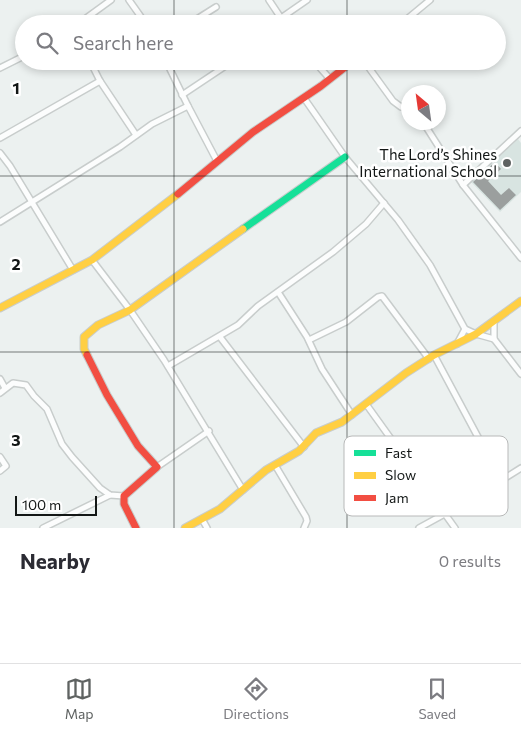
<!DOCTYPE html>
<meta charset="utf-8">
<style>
:root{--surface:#fff;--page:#f7f7f7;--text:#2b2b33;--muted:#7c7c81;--line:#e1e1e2;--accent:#5f6362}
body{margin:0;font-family:Commissioner,sans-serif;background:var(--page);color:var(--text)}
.compass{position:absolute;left:401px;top:85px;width:45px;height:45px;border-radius:50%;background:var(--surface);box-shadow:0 2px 8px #0003;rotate:331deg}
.scale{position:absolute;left:15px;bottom:12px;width:82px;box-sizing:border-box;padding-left:5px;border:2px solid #131716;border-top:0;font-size:14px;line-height:18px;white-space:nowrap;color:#131716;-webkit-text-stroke:4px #fff;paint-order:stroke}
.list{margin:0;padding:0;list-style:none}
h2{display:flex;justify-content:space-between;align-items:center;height:65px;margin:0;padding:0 20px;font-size:21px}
h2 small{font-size:16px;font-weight:400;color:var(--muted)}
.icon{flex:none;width:28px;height:28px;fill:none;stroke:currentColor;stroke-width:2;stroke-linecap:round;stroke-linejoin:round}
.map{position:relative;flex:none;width:521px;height:528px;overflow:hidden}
.search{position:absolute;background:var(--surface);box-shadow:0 2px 8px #0003;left:15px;right:15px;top:15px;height:55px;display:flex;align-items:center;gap:12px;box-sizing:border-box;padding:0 18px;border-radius:28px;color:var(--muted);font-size:19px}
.sheet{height:135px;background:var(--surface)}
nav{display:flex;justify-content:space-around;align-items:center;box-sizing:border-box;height:70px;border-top:1px solid var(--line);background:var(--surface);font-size:14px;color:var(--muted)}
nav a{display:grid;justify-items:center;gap:2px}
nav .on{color:var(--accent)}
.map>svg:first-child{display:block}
.built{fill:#d8e4e1}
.building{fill:#9b9f9e}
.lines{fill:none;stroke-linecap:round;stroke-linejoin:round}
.street-casing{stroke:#c8cdcc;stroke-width:8}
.fast-casing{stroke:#c8cdcc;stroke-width:9}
.slow-casing{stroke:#c8cdcc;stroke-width:9}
.jam-casing{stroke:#c8cdcc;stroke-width:9}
.street{stroke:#fcfdfd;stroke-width:5}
.fast{stroke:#16e098;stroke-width:7}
.slow{stroke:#ffcf43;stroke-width:7}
.jam{stroke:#f24e42;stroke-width:7}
.grid{fill:none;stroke:#131716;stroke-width:1;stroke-opacity:0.55}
.poi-dot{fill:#5f6362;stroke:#fff;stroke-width:2}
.labels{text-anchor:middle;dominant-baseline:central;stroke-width:5;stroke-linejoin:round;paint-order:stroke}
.poi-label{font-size:15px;fill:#131716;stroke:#fff;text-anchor:end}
.key{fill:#fff;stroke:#b8b9b9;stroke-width:1}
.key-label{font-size:14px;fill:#131716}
.grid-label{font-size:16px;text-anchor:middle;font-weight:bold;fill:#131716;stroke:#fff;stroke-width:5;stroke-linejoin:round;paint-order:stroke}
</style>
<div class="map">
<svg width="521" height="528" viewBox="0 0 521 528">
<rect width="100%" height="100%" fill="#ecf1f0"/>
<!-- built -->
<polygon class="built" points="518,139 521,143 521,192 500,212 471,182"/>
<!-- building -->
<polygon class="building" points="495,162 501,169 488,181 501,195 509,188 516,195 500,210 473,182"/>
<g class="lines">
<!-- street casing -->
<g class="street-casing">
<g id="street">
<polyline points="129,0 146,24"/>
<polyline points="269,0 285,24"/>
<polyline points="281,18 307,0"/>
<polyline points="78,24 111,0"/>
<polyline points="189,24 216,7"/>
<polyline points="401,24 430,0"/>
<polyline points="90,61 100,81 136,135"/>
<polyline points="166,61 188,106 217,161"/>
<polyline points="314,61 330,79"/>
<polyline points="364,61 393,101 401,107 408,107"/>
<polyline points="0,68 24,56"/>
<polyline points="182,95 233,61"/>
<polyline points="304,98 345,157 398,220 430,265 465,329 476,334 494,339"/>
<polyline points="423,122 463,185 521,258"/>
<polyline points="0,138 100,81"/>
<polyline points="0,153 10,166 73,270"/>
<polyline points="463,185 521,131"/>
<polyline points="0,222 120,147 152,124 188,106"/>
<polyline points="92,260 130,310 164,360 243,490"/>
<polyline points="278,292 307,337 322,369 352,415"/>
<polyline points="494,322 494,339 521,374"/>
<polyline points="220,337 304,447"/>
<polyline points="309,340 346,322 378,297 382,296 429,359"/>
<polyline points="457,344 465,329"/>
<polyline points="434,355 501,480"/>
<polyline points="168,366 238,325 258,306 333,252 366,224 384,203"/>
<polyline points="0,379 5,388"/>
<polyline points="0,393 13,383 26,385 34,396 47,409 62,444 72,457 100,488 110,495 124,496"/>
<polyline points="366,404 455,528"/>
<polyline points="0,457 6,466 0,471"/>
<polyline points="275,465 306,517 307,521 304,528"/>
<polyline points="157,467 209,431"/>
<polyline points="202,519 207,528"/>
<polyline points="43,528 110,495"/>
<polyline points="419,528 470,500 521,468"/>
</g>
</g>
<!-- fast casing -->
<g class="fast-casing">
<polyline id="fast" points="243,229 345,157"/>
</g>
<!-- slow casing -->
<g class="slow-casing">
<g id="slow">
<polyline points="0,308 92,260 178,194"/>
<polyline points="87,355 84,349 84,337 98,325 130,310 243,229"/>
<polyline points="185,528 220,509 266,470 299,451 316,433 342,422 406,373 434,355 476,334 521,301"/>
</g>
</g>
<!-- jam casing -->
<g class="jam-casing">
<g id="jam">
<polyline points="178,194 253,132 321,86 353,61"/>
<polyline points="87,355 107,395 138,446 157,467 124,496 124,504 136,528"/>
</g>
</g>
<!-- street -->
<use href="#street" class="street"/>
<!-- fast -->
<use href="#fast" class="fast"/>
<!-- slow -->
<use href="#slow" class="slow"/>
<!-- jam -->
<use href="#jam" class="jam"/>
</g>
<!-- grid -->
<path class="grid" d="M174,0V24M347,0V24M174,61V528M347,61V528M0,176H521M0,352H521"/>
<!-- markers -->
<circle class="poi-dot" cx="507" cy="163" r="5"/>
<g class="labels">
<!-- poi labels -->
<g class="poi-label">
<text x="497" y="154">The Lord’s Shines<tspan x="497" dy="17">International School</tspan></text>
</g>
</g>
<!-- legend -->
<rect x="344" y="436" width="164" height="80" rx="8" class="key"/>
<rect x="354" y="450" width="22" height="6" fill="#16e098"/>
<rect x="354" y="472" width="22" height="7" fill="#ffcf43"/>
<rect x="354" y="495" width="22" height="6" fill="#f24e42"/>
<g class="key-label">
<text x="385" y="458">Fast</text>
<text x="385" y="480">Slow</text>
<text x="385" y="503">Jam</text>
</g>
<g class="grid-label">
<text x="16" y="94">1</text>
<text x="16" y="270">2</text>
<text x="16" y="446">3</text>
</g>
</svg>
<svg class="compass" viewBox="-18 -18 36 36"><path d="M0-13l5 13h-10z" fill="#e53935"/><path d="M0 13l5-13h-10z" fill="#7c7c81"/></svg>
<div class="scale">100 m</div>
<div class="search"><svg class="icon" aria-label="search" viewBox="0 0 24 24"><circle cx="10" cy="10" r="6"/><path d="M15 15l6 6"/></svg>Search here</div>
</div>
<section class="sheet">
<h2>Nearby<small>0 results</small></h2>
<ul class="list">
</ul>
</section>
<nav>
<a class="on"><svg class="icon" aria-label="map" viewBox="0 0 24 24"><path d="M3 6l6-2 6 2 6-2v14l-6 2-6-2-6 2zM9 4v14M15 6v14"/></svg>Map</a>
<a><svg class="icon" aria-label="directions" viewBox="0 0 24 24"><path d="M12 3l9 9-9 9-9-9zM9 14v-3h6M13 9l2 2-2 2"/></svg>Directions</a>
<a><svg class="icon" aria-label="saved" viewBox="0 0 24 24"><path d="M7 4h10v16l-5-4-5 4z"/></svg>Saved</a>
</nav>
